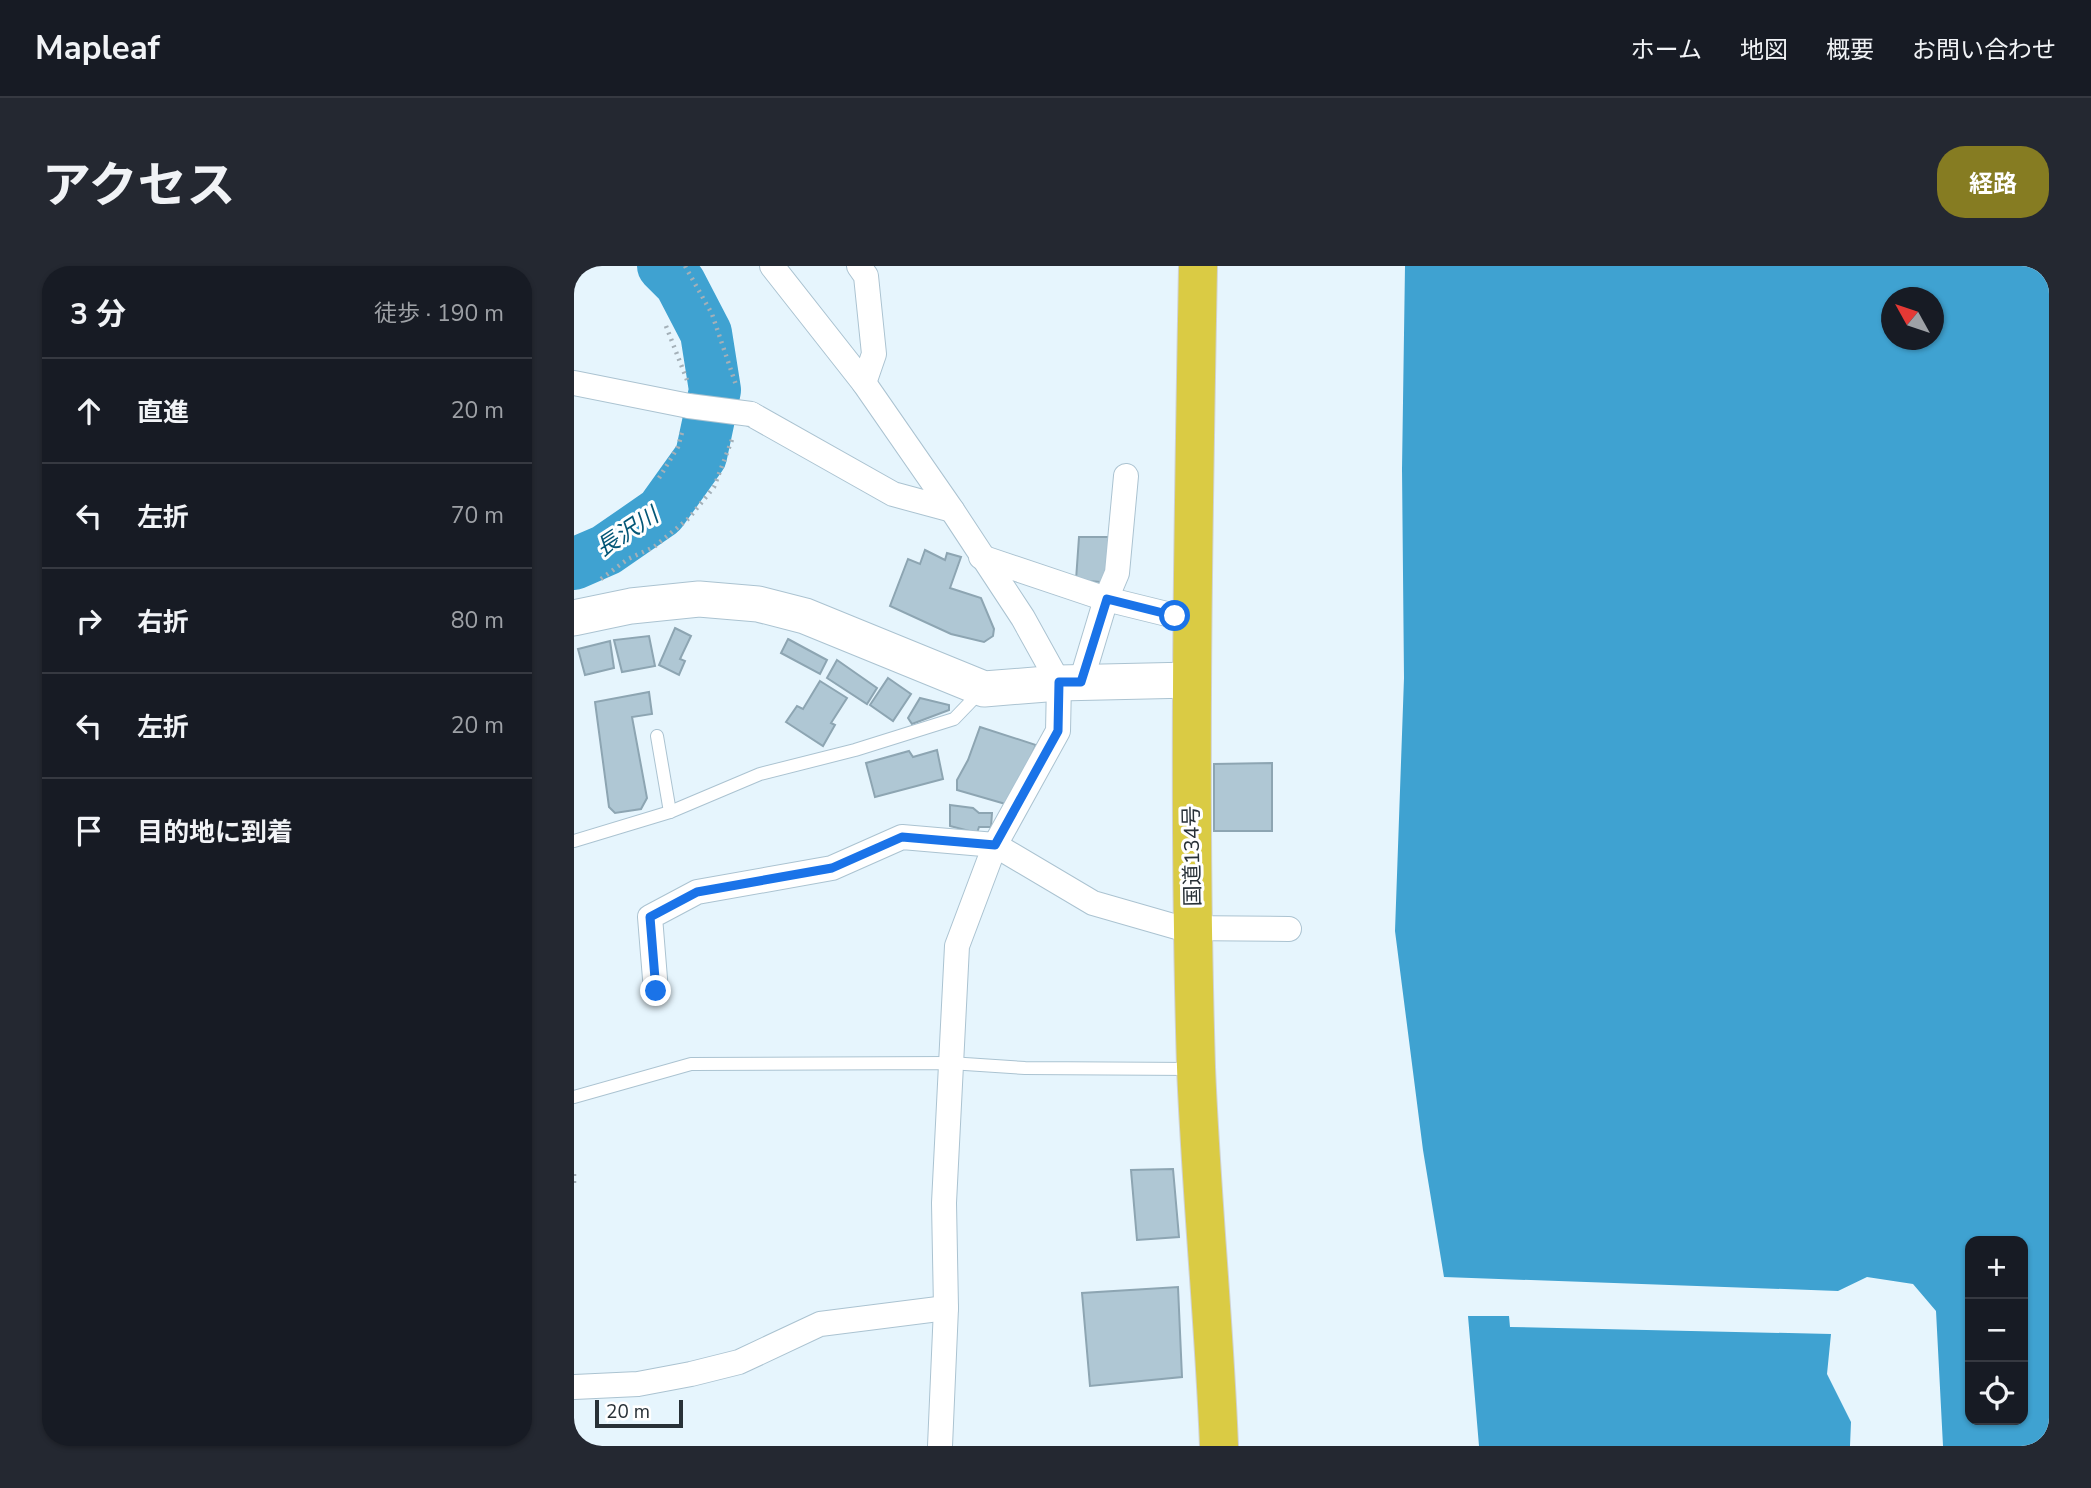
<!DOCTYPE html>
<html lang="ja">
<meta charset="utf-8">
<style>
:root{--surface:#171b24;--page:#242831;--text:#f1f3f6;--muted:#9ea1a6;--line:#363941;--accent:#867c22}
body{margin:0;font-family:"Nunito Sans","Noto Sans JP",sans-serif;background:var(--page);color:var(--text)}
.controls{position:absolute;right:21px;bottom:21px;display:grid;overflow:hidden;border-radius:14px;box-shadow:0 2px 5px #0004}
.controls button{width:63px;height:63px;display:grid;place-items:center;padding:0;border:0;border-bottom:2px solid var(--line);background:var(--surface);color:var(--text);font:35px sans-serif}
.compass{position:absolute;left:1307px;top:21px;width:63px;height:63px;border-radius:50%;background:var(--surface);box-shadow:0 2px 5px #0004;rotate:310deg}
.scale{position:absolute;left:21px;bottom:18px;width:88px;box-sizing:border-box;padding-left:7px;border:4px solid #283137;border-top:0;font-size:19px;line-height:24px;white-space:nowrap;color:#283137;-webkit-text-stroke:5px #fff;paint-order:stroke}
.stop{position:absolute;width:21px;height:21px;margin:-16px;border:5px solid #1a73e8;border-radius:50%;background:#fff}
.stop.end{background:#1a73e8;border-color:#fff;box-shadow:0 2px 7px #0008}
.list{margin:0;padding:0;list-style:none}
h2{display:flex;justify-content:space-between;align-items:center;height:91px;margin:0;padding:0 28px;font-size:30px}
h2 small{font-size:23px;font-weight:400;color:var(--muted)}
.list li{display:grid;grid-template-columns:46px 1fr auto;gap:21px;align-items:center;box-sizing:border-box;height:105px;padding:0 28px;border-top:2px solid var(--line)}
.list b{display:block;font-size:26px;white-space:nowrap}
.list em{font-size:23px;font-style:normal;color:var(--muted)}
.icon{flex:none;width:38px;height:38px;fill:none;stroke:currentColor;stroke-width:2;stroke-linecap:round;stroke-linejoin:round}
.map{position:relative;flex:none;width:1475px;height:1180px;overflow:hidden;border-radius:28px}
header{display:flex;align-items:center;gap:42px;box-sizing:border-box;height:98px;padding:0 35px;background:var(--surface);border-bottom:2px solid var(--line)}
header strong{font-size:33px}
nav{display:flex;gap:38px;margin-inline-start:auto;font-size:24px}
.intro{display:flex;align-items:center;justify-content:space-between;box-sizing:border-box;height:168px;padding:0 42px}
h1{margin:0;font-size:49px}
.button{padding:18px 32px;border-radius:28px;background:var(--accent);color:#fff;font-size:24px;font-weight:700}
main{display:flex;gap:42px;padding:0 42px}
aside{flex:1;background:var(--surface);border-radius:28px;box-shadow:0 2px 5px #0004}
.map>svg:first-child{display:block}
.water{fill:#3fa2d1;fill-rule:evenodd}
.lines{fill:none;stroke-linecap:round;stroke-linejoin:round}
.river{stroke:#3fa2d1;stroke-width:52}
.building{fill:#afc7d4;stroke:#8da5b2;stroke-width:2}
.lane-casing{stroke:#abc3d1;stroke-width:14}
.street-casing{stroke:#abc3d1;stroke-width:26}
.secondary-casing{stroke:#abc3d1;stroke-width:37}
.highway-casing{stroke:#d0d2d3;stroke-width:40}
.path{stroke:#a4b0b8;stroke-width:4.5;stroke-dasharray:2 5;stroke-linecap:butt}
.lane{stroke:#fff;stroke-width:12}
.street{stroke:#fff;stroke-width:24}
.secondary{stroke:#fff;stroke-width:35}
.highway{stroke:#dacb44;stroke-width:38}
.street-bridge-casing{stroke:#abc3d1;stroke-width:26;stroke-linecap:butt}
.street-bridge{stroke:#fff;stroke-width:24}
.route{stroke:#1a73e8;stroke-width:9}
.labels{text-anchor:middle;dominant-baseline:central;stroke-width:6;stroke-linejoin:round;paint-order:stroke}
.street-label{font-size:21px;fill:#283137;stroke:#fff}
.water-label{font-size:23px;font-style:italic;fill:#045777;stroke:#fff}
</style>
<header>
<strong>Mapleaf</strong>
<nav><a>ホーム</a><a>地図</a><a>概要</a><a>お問い合わせ</a></nav>
</header>
<div class="intro"><h1>アクセス</h1><a class="button">経路</a></div>
<main>
<aside>
<h2>3 分<small>徒歩 · 190 m</small></h2>
<ul class="list">
<li><svg class="icon" aria-label="ahead" viewBox="0 0 24 24"><path d="M12 20V5M6 11l6-6 6 6"/></svg><div><b>直進</b></div><em>20 m</em></li>
<li><svg class="icon" aria-label="left" viewBox="0 0 24 24"><path d="M17 20v-9H6M10 6l-5 5 5 5"/></svg><div><b>左折</b></div><em>70 m</em></li>
<li><svg class="icon" aria-label="right" viewBox="0 0 24 24"><path d="M7 20v-9h11M14 6l5 5-5 5"/></svg><div><b>右折</b></div><em>80 m</em></li>
<li><svg class="icon" aria-label="left" viewBox="0 0 24 24"><path d="M17 20v-9H6M10 6l-5 5 5 5"/></svg><div><b>左折</b></div><em>20 m</em></li>
<li><svg class="icon" aria-label="arrive" viewBox="0 0 24 24"><path d="M6 21V4h12l-3 4 3 4H6"/></svg><div><b>目的地に到着</b></div></li>
</ul>
</aside>
<div class="map">
<svg width="1475" height="1180" viewBox="0 0 1475 1180">
<rect width="100%" height="100%" fill="#e6f5fd"/>
<!-- water -->
<g class="water">
<path d="M831,0H1475V1180H1369L1362,1045L1339,1018L1293,1011L1264,1025L870,1011L849,884L821,665L830,412L828,203ZM1318,32H1360V74H1318ZM1396,975H1449V1154H1396Z"/>
<polygon points="894,1050 935,1050 936,1061 1257,1068 1253,1108 1277,1156 1276,1180 905,1180"/>
</g>
<g class="lines">
<!-- river -->
<polyline class="river" points="0,298 32,284 87,246 127,190 141,124 132,67 106,17 89,0"/>
</g>
<!-- building -->
<g class="building">
<polygon points="505,271 537,271 536,308 527,316 502,314"/>
<polygon points="351,284 371,294 373,287 387,291 376,322 407,332 420,363 419,370 410,376 377,368 316,340 334,293 346,298"/>
<polygon points="101,362 117,370 106,393 111,395 105,409 85,399"/>
<polygon points="75,370 81,400 48,406 40,374"/>
<polygon points="214,373 253,394 246,408 207,387"/>
<polygon points="36,375 40,402 11,409 4,383"/>
<polygon points="263,394 303,422 293,438 253,412"/>
<polygon points="314,412 337,428 319,455 296,439"/>
<polygon points="246,415 273,432 257,457 261,459 249,480 212,456 223,440 229,443"/>
<polygon points="75,426 78,448 58,451 73,532 67,543 41,547 35,541 21,436"/>
<polygon points="346,432 375,439 375,444 338,458 334,452"/>
<polygon points="406,461 462,479 435,539 383,524 383,514 394,494"/>
<polygon points="363,484 369,513 301,531 292,497 335,485 339,491"/>
<polygon points="698,497 698,565 640,565 640,498"/>
<polygon points="376,539 399,542 405,547 418,547 417,561 405,561 403,567 376,560"/>
<polygon points="599,903 605,971 563,974 557,904"/>
<polygon points="604,1021 608,1111 516,1120 508,1027"/>
</g>
<g class="lines">
<!-- lane casing -->
<g class="lane-casing">
<g id="lane">
<polyline points="83,470 96,546"/>
<polyline points="0,575 96,546 186,508 281,484 380,453 406,426"/>
<polyline points="0,831 117,798 376,797 451,802 618,803"/>
</g>
</g>
<!-- street casing -->
<g class="street-casing">
<g id="street">
<polyline points="198,0 290,117 378,244 449,352 485,417 484,465 421,579 383,680 370,937 372,1042 366,1180"/>
<polyline points="285,0 292,10 300,88 290,117"/>
<polyline points="0,117 115,140"/>
<polyline points="177,148 319,228 378,244"/>
<polyline points="407,291 532,333 601,350 617,349"/>
<polyline points="507,416 532,333 543,307 552,210"/>
<polyline points="82,725 76,651 123,626 258,602 328,571 421,579 519,637 606,662 715,663"/>
<polyline points="0,1121 64,1118 117,1108 165,1096 246,1058 372,1042"/>
</g>
</g>
<!-- secondary casing -->
<g class="secondary-casing">
<polyline id="secondary" points="0,352 57,340 125,333 184,338 231,350 410,423 485,417 617,414"/>
</g>
<!-- highway casing -->
<g class="highway-casing">
<path id="highway" d="M624,0C619,267 614,534 622,801C627,927 640,1053 645,1180"/>
</g>
<!-- path -->
<g class="path">
<polyline points="111,0 138,48 162,119"/>
<polyline points="92,60 113,114"/>
<polyline points="85,212 104,181 109,163"/>
<polyline points="27,313 54,293 80,281 115,252 140,221 159,171"/>
<polyline points="0,908 0,918"/>
</g>
<!-- lane -->
<use href="#lane" class="lane"/>
<!-- street -->
<use href="#street" class="street"/>
<!-- secondary -->
<use href="#secondary" class="secondary"/>
<!-- highway -->
<use href="#highway" class="highway"/>
<!-- street-bridge casing -->
<g class="street-bridge-casing">
<polyline id="street-bridge" points="115,140 177,148"/>
</g>
<!-- street-bridge -->
<use href="#street-bridge" class="street-bridge"/>
</g>
<g class="lines">
<!-- route -->
<polyline class="route" points="82,725 76,651 123,626 258,602 328,571 421,579 484,465 485,416 507,416 533,333 601,350"/>
</g>
<g class="labels">
<!-- street labels -->
<g class="street-label">
<text transform="translate(618 590) rotate(-91)">国道134号</text>
</g>
<!-- water labels -->
<g class="water-label">
<text transform="translate(53 266) rotate(-33)">長沢川</text>
</g>
</g>
</svg>
<div class="controls">
<button>+</button>
<button>−</button>
<button><svg class="icon" aria-label="locate" viewBox="0 0 24 24"><circle cx="12" cy="12" r="6"/><path d="M12 2v4M12 18v4M2 12h4M18 12h4"/></svg></button>
</div>
<svg class="compass" viewBox="-18 -18 36 36"><path d="M0-13l5 13h-10z" fill="#e53935"/><path d="M0 13l5-13h-10z" fill="#9ea1a6"/></svg>
<div class="scale">20 m</div>
<div class="stop" style="left:601px;top:350px"></div>
<div class="stop end" style="left:82px;top:725px"></div>
</div>
</main>
